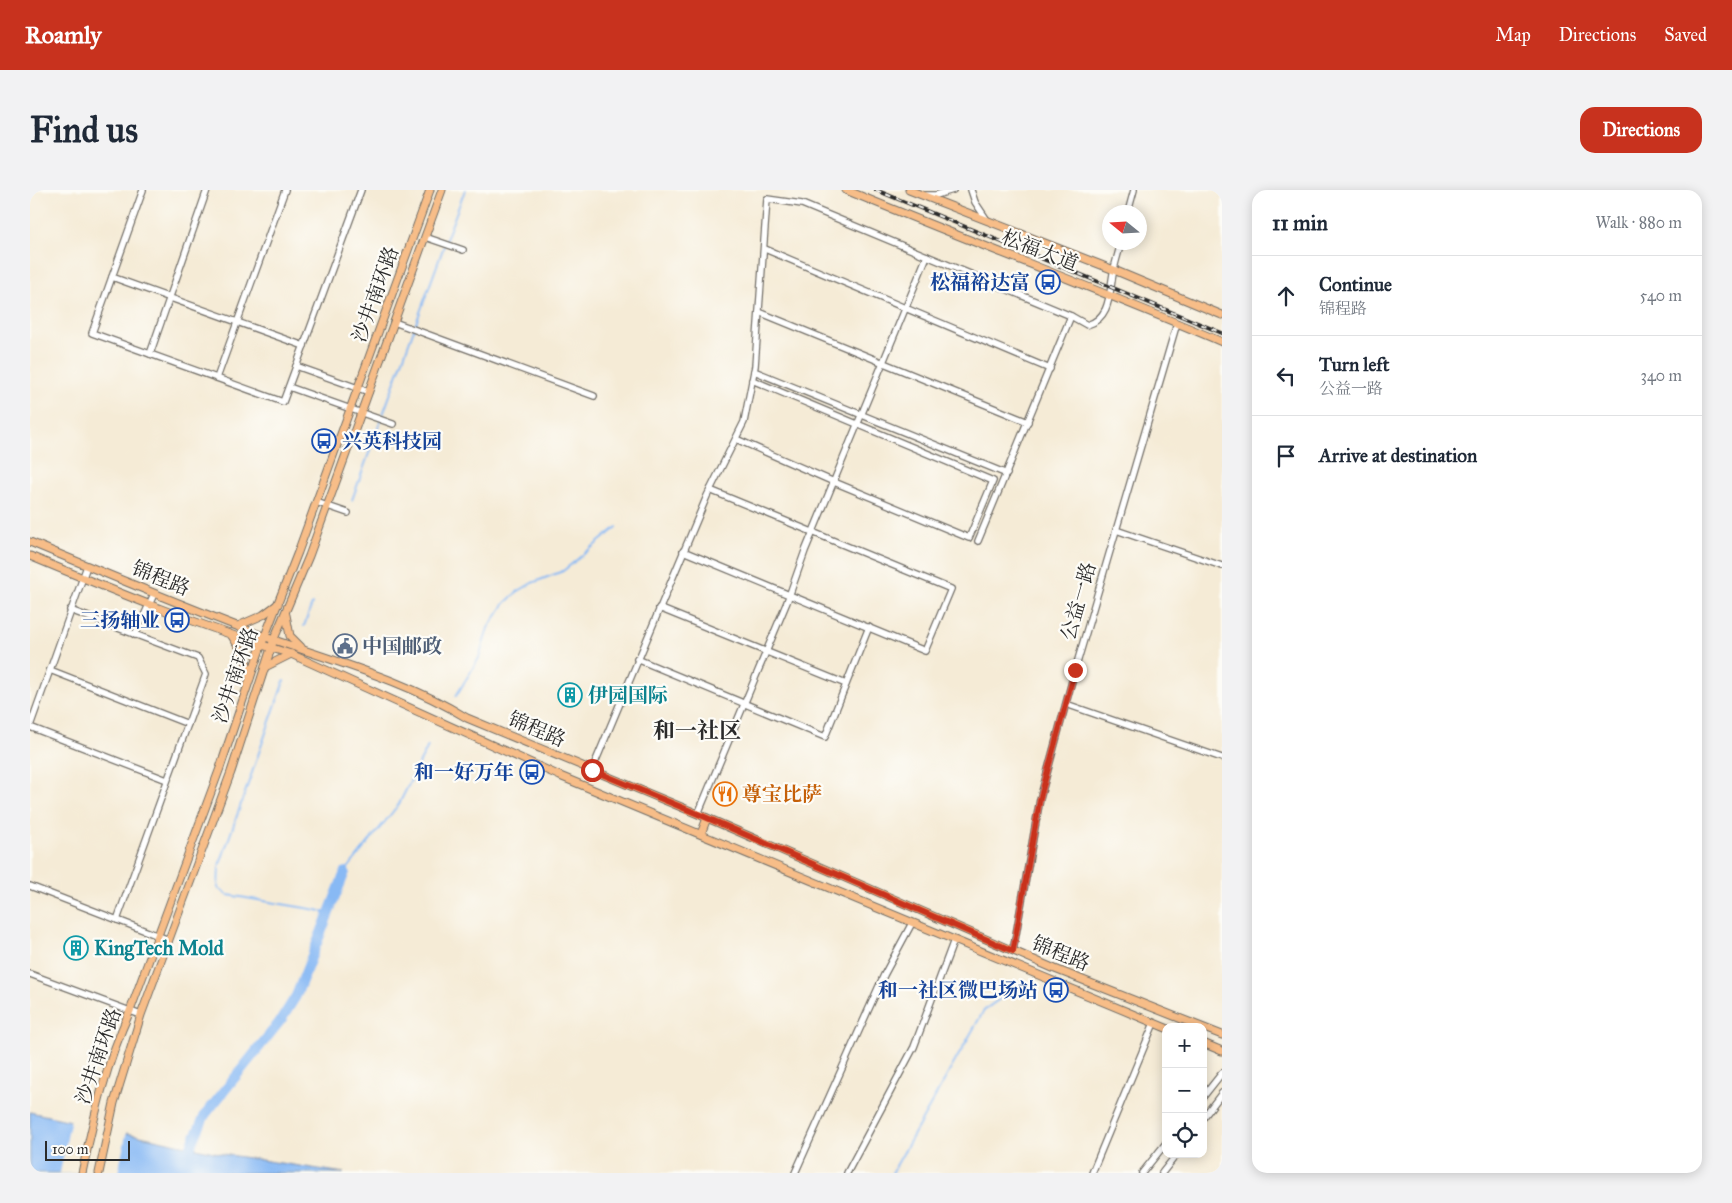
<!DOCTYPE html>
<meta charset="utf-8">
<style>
:root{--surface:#fff;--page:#f2f2f3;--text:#1f2937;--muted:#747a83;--line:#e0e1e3;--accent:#c8321e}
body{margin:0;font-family:"IM FELL Great Primer","Noto Serif SC",serif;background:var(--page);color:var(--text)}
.controls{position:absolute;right:15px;bottom:15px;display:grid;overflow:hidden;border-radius:10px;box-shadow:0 2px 12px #0003}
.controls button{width:45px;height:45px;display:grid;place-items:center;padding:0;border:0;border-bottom:1px solid var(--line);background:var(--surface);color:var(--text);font:25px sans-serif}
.compass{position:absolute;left:1072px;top:15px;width:45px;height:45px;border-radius:50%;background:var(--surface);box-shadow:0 2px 12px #0003;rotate:288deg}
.scale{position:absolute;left:15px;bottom:12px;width:85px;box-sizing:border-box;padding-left:5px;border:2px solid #2b2b2b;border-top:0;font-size:14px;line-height:18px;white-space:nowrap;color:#2b2b2b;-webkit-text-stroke:4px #fdfcf7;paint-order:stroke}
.stop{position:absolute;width:15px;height:15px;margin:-11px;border:4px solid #c8321e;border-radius:50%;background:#fff}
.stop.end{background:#c8321e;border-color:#fff;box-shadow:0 1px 5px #0008}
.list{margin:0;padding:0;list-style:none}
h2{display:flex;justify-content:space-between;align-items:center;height:65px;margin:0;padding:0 20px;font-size:21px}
h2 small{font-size:16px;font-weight:400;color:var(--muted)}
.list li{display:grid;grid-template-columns:32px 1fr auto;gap:15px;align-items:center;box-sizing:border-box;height:80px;padding:0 20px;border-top:1px solid var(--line)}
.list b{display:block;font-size:19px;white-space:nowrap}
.list p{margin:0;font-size:16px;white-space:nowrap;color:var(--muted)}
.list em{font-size:16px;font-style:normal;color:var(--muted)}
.icon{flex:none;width:28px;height:28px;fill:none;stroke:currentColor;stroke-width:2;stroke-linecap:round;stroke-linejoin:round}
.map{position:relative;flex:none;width:1192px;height:983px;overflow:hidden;border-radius:15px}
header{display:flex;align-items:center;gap:30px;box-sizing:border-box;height:70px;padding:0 25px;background:var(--accent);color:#fff}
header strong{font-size:24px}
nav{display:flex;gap:28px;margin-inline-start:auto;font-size:18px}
.intro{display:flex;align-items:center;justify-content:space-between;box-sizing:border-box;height:120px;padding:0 30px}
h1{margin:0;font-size:35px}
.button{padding:12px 22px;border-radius:15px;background:var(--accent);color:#fff;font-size:18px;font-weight:700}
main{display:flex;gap:30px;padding:0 30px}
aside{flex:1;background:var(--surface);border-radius:15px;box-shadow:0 2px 12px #0003}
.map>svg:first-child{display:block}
.water{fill:#88b9f4;stroke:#5a7290}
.pier{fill:#f5ebd6}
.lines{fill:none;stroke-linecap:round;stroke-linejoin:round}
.stream{stroke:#88b9f4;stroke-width:2}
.river{stroke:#88b9f4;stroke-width:10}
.minor-casing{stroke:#726e67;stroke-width:8}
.major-casing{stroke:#726e67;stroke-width:9}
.minor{stroke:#fff;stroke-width:5.5}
.major{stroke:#f7bd88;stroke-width:7}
.rail-casing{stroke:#2b2b2b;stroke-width:4}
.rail{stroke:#fdfcf7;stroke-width:2;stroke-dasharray:5.5;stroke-linecap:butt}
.route{stroke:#c8321e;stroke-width:6}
.labels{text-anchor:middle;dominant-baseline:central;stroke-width:4.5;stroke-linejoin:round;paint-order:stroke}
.street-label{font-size:20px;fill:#2b2b2b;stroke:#fdfcf7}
.transit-label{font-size:20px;font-weight:bold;fill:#164399;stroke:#fdfcf7;text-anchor:end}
.service-label{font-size:20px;font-weight:bold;fill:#4e5e75;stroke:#fdfcf7;text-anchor:start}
.culture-label{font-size:20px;font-weight:bold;fill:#0d838f;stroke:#fdfcf7;text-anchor:start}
.food-label{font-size:20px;font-weight:bold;fill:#c56008;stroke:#fdfcf7;text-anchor:start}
.quarter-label{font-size:22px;font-weight:bold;fill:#2b2b2b;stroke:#fdfcf7}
</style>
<header>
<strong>Roamly</strong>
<nav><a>Map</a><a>Directions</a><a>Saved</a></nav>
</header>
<div class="intro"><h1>Find us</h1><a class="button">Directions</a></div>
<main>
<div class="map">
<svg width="1192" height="983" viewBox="0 0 1192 983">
<rect width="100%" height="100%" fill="#fdfcf7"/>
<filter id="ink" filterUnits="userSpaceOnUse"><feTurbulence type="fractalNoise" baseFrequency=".02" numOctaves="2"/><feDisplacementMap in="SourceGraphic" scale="10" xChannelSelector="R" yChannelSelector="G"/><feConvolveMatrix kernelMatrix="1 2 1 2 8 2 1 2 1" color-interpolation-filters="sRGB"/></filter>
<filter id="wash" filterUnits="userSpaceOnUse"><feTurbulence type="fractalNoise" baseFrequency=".0096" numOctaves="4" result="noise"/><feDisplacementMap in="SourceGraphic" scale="20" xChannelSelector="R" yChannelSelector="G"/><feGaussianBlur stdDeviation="1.12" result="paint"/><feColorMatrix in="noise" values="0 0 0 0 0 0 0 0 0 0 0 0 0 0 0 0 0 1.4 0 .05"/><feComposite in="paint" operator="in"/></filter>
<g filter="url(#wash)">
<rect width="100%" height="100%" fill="#f5ebd6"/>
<!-- water -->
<polygon class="water" points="0,922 193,964 314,983 0,983"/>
<!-- pier -->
<polygon class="pier" points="41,928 97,940 88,983 30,983"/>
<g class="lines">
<!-- stream -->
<g class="stream">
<polyline points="415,52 435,0"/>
<polyline points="322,310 414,56"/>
<polyline points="274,436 282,414"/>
<polyline points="254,491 189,677 188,698 198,705 287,720 300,724"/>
<polyline points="426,506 449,468 458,438 475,413 487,402 502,393 533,381 587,337"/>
<polyline points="315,682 369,614 398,556"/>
<path d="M862,983L953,822C962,812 974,809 981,799"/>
</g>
<!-- river -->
<polyline class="river" points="152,983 162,953 175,925 251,830 266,806 315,682"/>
</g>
</g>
<g filter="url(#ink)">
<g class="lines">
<!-- minor casing -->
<g class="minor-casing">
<g id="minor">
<polyline points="113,0 62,143 253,212 331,0"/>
<polyline points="941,0 945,12 957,30"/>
<polyline points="896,5 906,5 923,0"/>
<polyline points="1098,22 1104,0"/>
<polyline points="395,47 433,60"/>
<polyline points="735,59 1020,179"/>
<polyline points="82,87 274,156"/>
<polyline points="729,122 998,232"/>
<polyline points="364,132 564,206"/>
<polyline points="120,164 177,0"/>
<polyline points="266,176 339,202"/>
<polyline points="724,181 977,284"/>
<polyline points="187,188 255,0"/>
<polyline points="259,197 363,234"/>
<polyline points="706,249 804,292 939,348 963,291 722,190"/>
<polyline points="286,312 318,323"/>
<polyline points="1086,340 1192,376"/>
<polyline points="948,351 1041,126"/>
<polyline points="653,361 895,461 921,399 680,300"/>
<polyline points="629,418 816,494"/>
<polyline points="40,420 168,468 176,484 87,730"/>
<polyline points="105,445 124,404"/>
<polyline points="607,469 795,547 839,437"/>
<polyline points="20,480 158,534"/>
<polyline points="1036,514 1192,568"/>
<polyline points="0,536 57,376"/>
<polyline points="0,537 137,590"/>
<path d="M562,580L677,306L714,232L725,176L737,9L772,14L1041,126L1057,135C1082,128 1079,100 1084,79C1086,70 1089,61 1091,52"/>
<polyline points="668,624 757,412 775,361 897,66"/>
<polyline points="0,696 139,750"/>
<polyline points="983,761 1010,609 1045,480 1147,133"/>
<polyline points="0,784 111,825"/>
<polyline points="1173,907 1192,883"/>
<polyline points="1173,928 1192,903"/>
<polyline points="765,983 854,785 882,733"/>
<polyline points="817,983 884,857 924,750"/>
<polyline points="1062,983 1124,833"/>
<polyline points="1112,983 1136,953"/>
<polyline points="1132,983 1147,964"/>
</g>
</g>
<!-- major casing -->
<g class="major-casing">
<g id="major">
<path d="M816,0C941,52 1068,99 1192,152"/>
<polyline points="879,0 1084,80 1192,125"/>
<path d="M0,352C77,384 155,417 233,446C302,471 374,489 437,528L668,624L1025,779L1192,845"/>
<path d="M0,366C86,402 172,437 261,464L530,586L1136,838"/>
<polyline points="256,425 260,446 271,457"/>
<polyline points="208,436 233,425 248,414"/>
<polyline points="202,446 215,466 220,488"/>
<polyline points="235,477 261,464"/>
<polyline points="671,644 677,628"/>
<polyline points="1173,853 1192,861"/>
<path d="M52,983C64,927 76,873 100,821L190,578L231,456L268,362L400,0"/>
<polyline points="69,983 84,913 111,825 201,582 244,449 279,366 412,0"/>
</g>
</g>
<!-- minor -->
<use href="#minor" class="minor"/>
<!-- major -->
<use href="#major" class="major"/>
<!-- rail casing -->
<g class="rail-casing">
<polyline id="rail" points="846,0 1192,143"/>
</g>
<!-- rail -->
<use href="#rail" class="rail"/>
</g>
</g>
<g class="lines" filter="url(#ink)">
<!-- route -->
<polyline class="route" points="562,580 668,624 983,761 1010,609 1045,480"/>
</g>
<!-- icons -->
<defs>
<g id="bus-ring" transform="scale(1.25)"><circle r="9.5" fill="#fdfcf7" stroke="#1a4fb4" stroke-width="1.5"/><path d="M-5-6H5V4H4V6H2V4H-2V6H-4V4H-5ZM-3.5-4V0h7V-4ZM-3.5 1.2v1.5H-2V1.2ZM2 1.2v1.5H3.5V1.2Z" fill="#1a4fb4"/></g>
<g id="civic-ring" transform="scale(1.25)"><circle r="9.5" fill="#fdfcf7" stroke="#5c6f8a" stroke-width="1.5"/><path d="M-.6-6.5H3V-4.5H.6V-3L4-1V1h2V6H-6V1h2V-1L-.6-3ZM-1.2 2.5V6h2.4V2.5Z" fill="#5c6f8a"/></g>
<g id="building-ring" transform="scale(1.25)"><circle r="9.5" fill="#fdfcf7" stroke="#0f9aa8" stroke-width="1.5"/><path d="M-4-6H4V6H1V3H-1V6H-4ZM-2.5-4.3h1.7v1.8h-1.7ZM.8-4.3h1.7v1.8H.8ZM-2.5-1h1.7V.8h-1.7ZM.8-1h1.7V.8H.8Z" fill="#0f9aa8"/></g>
<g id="restaurant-ring" transform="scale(1.25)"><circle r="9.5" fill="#fdfcf7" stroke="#e8710a" stroke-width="1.5"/><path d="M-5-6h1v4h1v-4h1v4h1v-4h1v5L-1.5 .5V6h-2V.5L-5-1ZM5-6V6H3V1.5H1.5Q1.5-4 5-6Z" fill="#e8710a"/></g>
</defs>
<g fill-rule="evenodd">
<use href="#bus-ring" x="1018" y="92"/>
<use href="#bus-ring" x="294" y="251"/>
<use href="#bus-ring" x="147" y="430"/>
<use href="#civic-ring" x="315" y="456"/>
<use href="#building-ring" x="540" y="505"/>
<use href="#bus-ring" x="502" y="582"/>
<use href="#restaurant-ring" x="695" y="604"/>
<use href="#building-ring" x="46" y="758"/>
<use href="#bus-ring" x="1026" y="800"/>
</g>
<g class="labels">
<!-- street labels -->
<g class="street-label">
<text transform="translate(1010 60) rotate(21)">松福大道</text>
<text transform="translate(345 104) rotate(-70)">沙井南环路</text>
<text transform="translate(131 388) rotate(22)">锦程路</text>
<text transform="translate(1048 411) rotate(-74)">公益一路</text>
<text transform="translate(205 485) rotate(-71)">沙井南环路</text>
<text transform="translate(507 539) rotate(23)">锦程路</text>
<text transform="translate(1031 763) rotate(22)">锦程路</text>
<text transform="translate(68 866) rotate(-71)">沙井南环路</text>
</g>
<!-- transit labels -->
<g class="transit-label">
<text x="1000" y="92">松福裕达富</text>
<text x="312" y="251" text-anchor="start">兴英科技园</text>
<text x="130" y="430">三扬轴业</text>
<text x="484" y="582">和一好万年</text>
<text x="1008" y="800">和一社区微巴场站</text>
</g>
<!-- service labels -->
<g class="service-label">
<text x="332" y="456">中国邮政</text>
</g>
<!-- culture labels -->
<g class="culture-label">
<text x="558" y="505">伊园国际</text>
<text x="64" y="758">KingTech Mold</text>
</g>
<!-- food labels -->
<g class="food-label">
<text x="712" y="604">尊宝比萨</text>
</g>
<!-- quarter labels -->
<g class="quarter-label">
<text x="667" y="540">和一社区</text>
</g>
</g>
</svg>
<div class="controls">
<button>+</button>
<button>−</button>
<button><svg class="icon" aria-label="locate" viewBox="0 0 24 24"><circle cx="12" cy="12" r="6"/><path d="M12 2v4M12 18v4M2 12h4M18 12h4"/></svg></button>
</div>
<svg class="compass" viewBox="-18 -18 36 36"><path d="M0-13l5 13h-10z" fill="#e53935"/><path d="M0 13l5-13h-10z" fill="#747a83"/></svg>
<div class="scale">100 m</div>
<div class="stop" style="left:562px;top:580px"></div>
<div class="stop end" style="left:1045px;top:480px"></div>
</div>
<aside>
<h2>11 min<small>Walk · 880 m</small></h2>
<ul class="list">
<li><svg class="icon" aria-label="ahead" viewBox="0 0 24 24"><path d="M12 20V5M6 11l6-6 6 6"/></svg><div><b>Continue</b><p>锦程路</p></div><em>540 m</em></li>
<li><svg class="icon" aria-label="left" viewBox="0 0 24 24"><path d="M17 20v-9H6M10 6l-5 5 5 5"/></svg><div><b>Turn left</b><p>公益一路</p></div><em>340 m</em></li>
<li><svg class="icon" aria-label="arrive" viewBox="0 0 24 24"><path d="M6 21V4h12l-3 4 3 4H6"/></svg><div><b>Arrive at destination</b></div></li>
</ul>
</aside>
</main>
